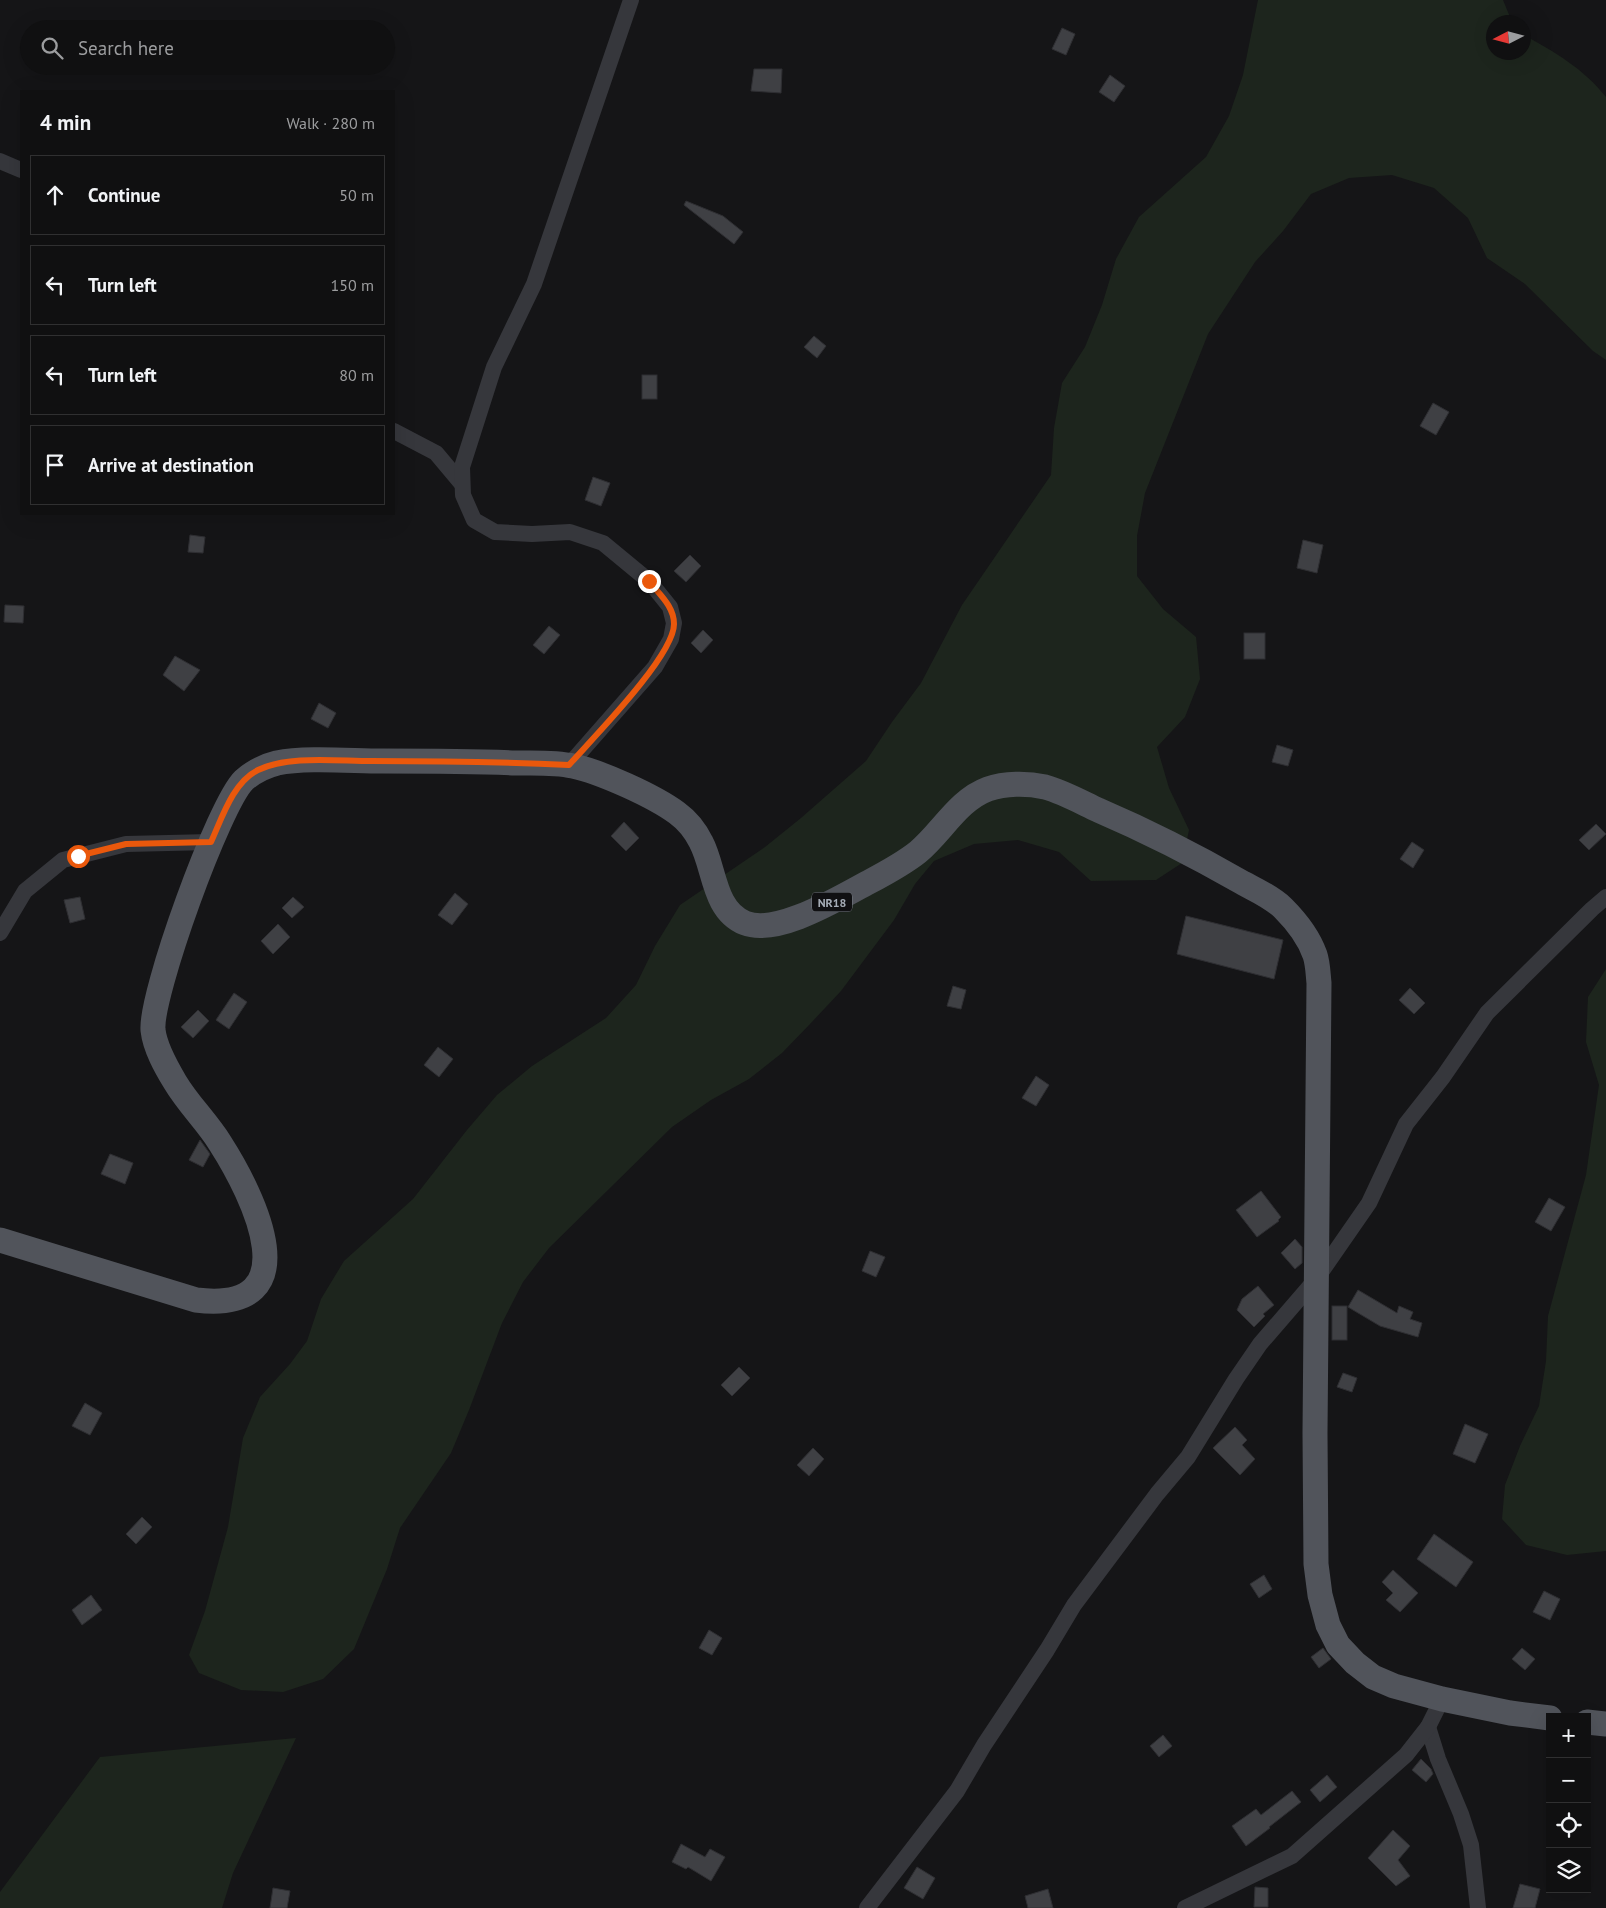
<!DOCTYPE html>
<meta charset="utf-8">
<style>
:root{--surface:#101011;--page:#1e1e1f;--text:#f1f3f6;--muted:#9c9d9f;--line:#303031}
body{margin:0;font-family:"PT Sans",sans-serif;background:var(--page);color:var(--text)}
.controls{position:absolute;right:15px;bottom:15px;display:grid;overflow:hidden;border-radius:0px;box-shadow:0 5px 20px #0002}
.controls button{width:45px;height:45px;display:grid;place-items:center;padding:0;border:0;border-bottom:1px solid var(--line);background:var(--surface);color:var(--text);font:25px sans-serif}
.compass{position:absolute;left:1486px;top:15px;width:45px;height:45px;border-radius:50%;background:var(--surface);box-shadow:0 5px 20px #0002;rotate:264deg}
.stop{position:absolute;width:15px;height:15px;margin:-11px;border:4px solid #ea580c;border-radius:50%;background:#fff}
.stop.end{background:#ea580c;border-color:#fff;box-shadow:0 1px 5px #0008}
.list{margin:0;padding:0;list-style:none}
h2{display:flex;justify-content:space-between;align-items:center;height:65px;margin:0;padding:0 20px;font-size:21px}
h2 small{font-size:16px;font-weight:400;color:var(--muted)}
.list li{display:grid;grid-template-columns:32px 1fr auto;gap:15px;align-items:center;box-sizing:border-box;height:80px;margin:0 10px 10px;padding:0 10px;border:1px solid var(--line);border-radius:0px}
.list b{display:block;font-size:19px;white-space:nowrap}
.list em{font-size:16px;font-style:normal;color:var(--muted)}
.icon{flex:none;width:28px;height:28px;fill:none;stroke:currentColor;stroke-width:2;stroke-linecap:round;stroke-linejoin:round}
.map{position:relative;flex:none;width:1606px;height:1908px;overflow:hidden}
.search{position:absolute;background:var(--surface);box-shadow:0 5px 20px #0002;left:20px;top:20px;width:375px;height:55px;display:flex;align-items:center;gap:12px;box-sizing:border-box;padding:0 18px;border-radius:28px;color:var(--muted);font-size:19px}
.panel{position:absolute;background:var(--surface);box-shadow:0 5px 20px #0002;left:20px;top:90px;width:375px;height:425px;border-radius:0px}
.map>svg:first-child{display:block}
.green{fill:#1d251d}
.building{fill:#3f4044;stroke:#2f2f33}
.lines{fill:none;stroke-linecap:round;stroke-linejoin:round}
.minor{stroke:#36373c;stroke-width:16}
.primary{stroke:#51545b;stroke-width:25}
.route{stroke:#ea580c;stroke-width:6}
.labels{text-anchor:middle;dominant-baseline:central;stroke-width:4.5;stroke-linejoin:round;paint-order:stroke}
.shield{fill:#101012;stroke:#797e86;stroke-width:1}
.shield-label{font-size:12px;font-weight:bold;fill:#a6adb7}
</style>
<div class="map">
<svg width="1606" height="1908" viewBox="0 0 1606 1908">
<rect width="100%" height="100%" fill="#151517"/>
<!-- green -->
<g class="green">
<path d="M1258,0H1503L1512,22H1494V52H1524V35C1555,52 1584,69 1606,97V360L1593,351L1525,284L1487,258L1468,218L1434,188L1392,175L1349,178L1311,194L1283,231L1255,262L1208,334L1145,493L1137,536V576L1163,609L1196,637L1200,679L1185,717L1157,747L1169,788L1189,830L1182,863L1156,880L1091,881L1059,852L1018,840L974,844L934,861L915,884L894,920L841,991L810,1024L782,1053L749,1079L711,1100L672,1127L549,1248L523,1282L502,1323L469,1410L451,1453L400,1528L387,1569L354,1649L323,1679L283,1692L241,1690L199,1673L189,1655L205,1611L228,1527L243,1438L260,1397L290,1364L307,1341L321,1299L344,1261L413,1199L467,1130L497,1095L532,1066L606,1018L636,985L655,946L680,905L765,847L801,818L866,761L892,722L921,683L962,605L1051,475L1054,428L1062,383L1085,347L1102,305L1116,259L1139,217L1206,157L1229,116L1243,75Z"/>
<polygon points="1606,969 1606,1551 1567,1555 1526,1545 1502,1519 1505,1485 1520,1446 1539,1406 1546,1361 1548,1316 1586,1175 1599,1085 1586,1042 1588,997"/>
<polygon points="296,1738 233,1873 222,1908 0,1908 0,1892 100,1757"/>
</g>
<!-- building -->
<g class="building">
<polygon points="1062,28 1075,34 1066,55 1052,49"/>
<polygon points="754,69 782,69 781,93 751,91"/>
<polygon points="1110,75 1125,86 1114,102 1099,92"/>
<polygon points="686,201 723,216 743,232 734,244 684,205"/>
<polygon points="814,336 826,346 817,358 804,347"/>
<rect x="642" y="375" width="15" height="24"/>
<polygon points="1433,403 1449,412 1436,435 1420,426"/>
<polygon points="593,477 610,483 601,506 585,500"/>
<polygon points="190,535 205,537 203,553 188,552"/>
<polygon points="1303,540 1323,545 1317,573 1297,568"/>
<polygon points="690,555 701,566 686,582 674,571"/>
<polygon points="5,605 24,606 23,623 4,622"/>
<polygon points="549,626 560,635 544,654 533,645"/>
<polygon points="703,630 713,640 701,653 691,643"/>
<rect x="1244" y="633" width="21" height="26"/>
<polygon points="175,656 200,670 184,691 163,675"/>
<polygon points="319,703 336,713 328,728 311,719"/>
<polygon points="1277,745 1293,750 1288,766 1272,762"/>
<polygon points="624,822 639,838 626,851 611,836"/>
<polygon points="1596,824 1606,834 1589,850 1579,840"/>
<polygon points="1412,842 1424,850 1413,868 1400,859"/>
<polygon points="455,893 468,904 452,925 438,915"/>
<polygon points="80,897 85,919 70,923 64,900"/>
<polygon points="293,897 304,907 292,918 282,908"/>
<polygon points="1186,916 1283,940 1274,979 1177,954"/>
<polygon points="278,924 290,937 273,954 261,941"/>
<polygon points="953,986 966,990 961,1009 947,1006"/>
<polygon points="1410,988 1425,1003 1414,1014 1399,1000"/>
<polygon points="234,993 247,1002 229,1029 216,1020"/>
<polygon points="198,1010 209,1021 193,1038 181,1027"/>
<polygon points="438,1047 453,1059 439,1077 424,1065"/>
<polygon points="1036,1076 1049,1085 1036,1106 1022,1098"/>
<polygon points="200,1140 210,1154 203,1167 189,1160"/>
<polygon points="110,1154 133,1163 125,1184 101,1174"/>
<polygon points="1261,1191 1281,1217 1278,1220 1279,1221 1257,1237 1236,1210"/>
<polygon points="1549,1198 1565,1207 1551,1231 1535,1222"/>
<polygon points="1295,1239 1302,1247 1302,1263 1295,1269 1281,1253"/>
<polygon points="870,1251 885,1257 876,1277 862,1271"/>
<polygon points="1258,1286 1274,1305 1263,1314 1265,1316 1254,1327 1237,1310 1242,1299"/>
<polygon points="1358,1290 1397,1313 1399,1306 1413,1312 1410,1319 1422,1323 1418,1337 1380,1326 1348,1307"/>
<rect x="1332" y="1306" width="15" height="34"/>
<polygon points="739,1367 750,1378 732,1396 721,1385"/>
<polygon points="1343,1373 1357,1378 1352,1392 1337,1387"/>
<polygon points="85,1403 102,1413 90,1435 72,1426"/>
<polygon points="1465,1424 1488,1434 1475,1463 1453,1454"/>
<polygon points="1235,1427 1247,1440 1242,1445 1255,1459 1240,1475 1213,1448"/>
<polygon points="813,1448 824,1459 809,1476 797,1465"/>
<polygon points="142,1517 152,1527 136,1544 126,1534"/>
<polygon points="1434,1534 1473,1562 1456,1587 1417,1559"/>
<polygon points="1393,1570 1418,1593 1400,1612 1386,1600 1393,1593 1382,1582"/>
<polygon points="1264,1575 1272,1589 1259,1598 1250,1584"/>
<polygon points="1544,1591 1560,1599 1550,1620 1533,1612"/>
<polygon points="91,1595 102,1610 82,1625 72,1610"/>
<polygon points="709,1630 722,1638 712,1655 699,1648"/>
<polygon points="1323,1648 1331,1659 1319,1668 1311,1657"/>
<polygon points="1522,1648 1535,1659 1525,1670 1512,1659"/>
<polygon points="1163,1735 1172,1746 1159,1757 1150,1746"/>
<polygon points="1421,1759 1431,1769 1433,1774 1426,1782 1412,1770"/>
<polygon points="1327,1775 1337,1787 1320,1802 1310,1790"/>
<polygon points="1292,1791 1301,1802 1269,1827 1270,1828 1246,1846 1232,1826 1256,1809 1261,1815"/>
<polygon points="1393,1830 1410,1846 1398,1860 1410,1876 1396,1886 1368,1858"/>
<polygon points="681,1844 705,1857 710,1849 725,1857 711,1881 688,1867 686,1869 672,1862"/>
<polygon points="917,1867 935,1878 923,1899 904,1888"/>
<polygon points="1520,1884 1540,1889 1535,1908 1513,1908"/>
<polygon points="1255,1887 1268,1888 1268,1907 1254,1907"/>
<polygon points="273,1888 290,1891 287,1908 270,1908"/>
<polygon points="1048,1889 1053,1908 1028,1908 1025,1896"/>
</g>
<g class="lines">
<!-- minor -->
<g class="minor">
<polyline points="0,161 21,170"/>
<polyline points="394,431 436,453 462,484"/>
<polyline points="569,765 655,667 671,639 674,623 670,607 649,581 603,543 570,532 532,534 495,532 474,520 463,495 462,467 494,367 534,284 631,0"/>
<polyline points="0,933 25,891 63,860 126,844 211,842"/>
<polyline points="1428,1727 1438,1759 1461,1814 1471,1845 1478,1908"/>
<polyline points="867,1908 957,1791 984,1745 1047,1650 1074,1605 1157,1494 1188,1457 1236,1379 1260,1344 1317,1278 1369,1203 1406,1124 1443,1077 1487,1013 1592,909 1606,897"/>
<polyline points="1185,1908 1292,1856 1406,1755 1428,1727 1442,1699"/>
</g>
<!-- primary -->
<g class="primary">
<path d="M0,1240L196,1300C312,1314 254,1196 220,1143C207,1122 188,1104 175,1082C166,1067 155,1048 153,1030C150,995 219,804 244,780C253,772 265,766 277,763C306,757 352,761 382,761C427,761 471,761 516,763C535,763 555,762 573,766C601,772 654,796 677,813C688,821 695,830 701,842C715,868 713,910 745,923C778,936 840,897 869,882C886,873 903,864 918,852C942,832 958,800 988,789C1005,783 1027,783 1045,787C1063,792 1081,802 1098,810C1147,831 1196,856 1243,883C1256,890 1272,897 1283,908C1295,920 1309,938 1315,955C1318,964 1318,974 1319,983L1315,1433L1316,1564L1320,1595L1328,1625L1338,1645L1355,1663L1373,1677L1394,1686L1442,1699L1510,1713L1550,1718"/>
<polyline points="1587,1722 1606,1724"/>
</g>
</g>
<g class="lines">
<!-- route -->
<path class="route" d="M78,856L126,844L211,842C222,818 233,782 258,770C288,755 337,761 371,761C437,761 503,762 569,765C593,738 674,656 674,624C674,606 659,594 649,581"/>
</g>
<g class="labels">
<!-- shield labels -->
<rect class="shield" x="812" y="892.5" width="40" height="19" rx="4"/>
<g class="shield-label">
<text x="832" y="902">NR18</text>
</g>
</g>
</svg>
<div class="controls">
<button>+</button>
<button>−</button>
<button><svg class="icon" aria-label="locate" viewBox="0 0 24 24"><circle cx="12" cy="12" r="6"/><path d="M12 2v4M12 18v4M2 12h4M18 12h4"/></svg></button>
<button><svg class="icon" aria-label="layers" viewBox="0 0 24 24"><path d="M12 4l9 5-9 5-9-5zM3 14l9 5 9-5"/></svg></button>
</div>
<svg class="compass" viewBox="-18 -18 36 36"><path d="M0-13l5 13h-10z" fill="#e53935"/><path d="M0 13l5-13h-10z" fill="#9c9d9f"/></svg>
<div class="stop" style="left:78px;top:856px"></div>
<div class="stop end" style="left:649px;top:581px"></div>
<div class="search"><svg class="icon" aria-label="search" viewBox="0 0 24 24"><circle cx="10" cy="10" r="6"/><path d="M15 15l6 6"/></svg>Search here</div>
<section class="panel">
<h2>4 min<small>Walk · 280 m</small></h2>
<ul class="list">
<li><svg class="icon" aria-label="ahead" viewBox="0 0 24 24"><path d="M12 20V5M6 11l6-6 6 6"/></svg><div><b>Continue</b></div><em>50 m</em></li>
<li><svg class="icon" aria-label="left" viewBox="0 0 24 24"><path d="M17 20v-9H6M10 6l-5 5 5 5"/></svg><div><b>Turn left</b></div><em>150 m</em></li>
<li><svg class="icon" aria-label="left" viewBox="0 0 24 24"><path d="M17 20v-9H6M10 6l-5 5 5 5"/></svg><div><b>Turn left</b></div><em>80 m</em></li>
<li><svg class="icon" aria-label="arrive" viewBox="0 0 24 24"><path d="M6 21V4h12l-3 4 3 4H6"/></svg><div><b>Arrive at destination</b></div></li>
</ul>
</section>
</div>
